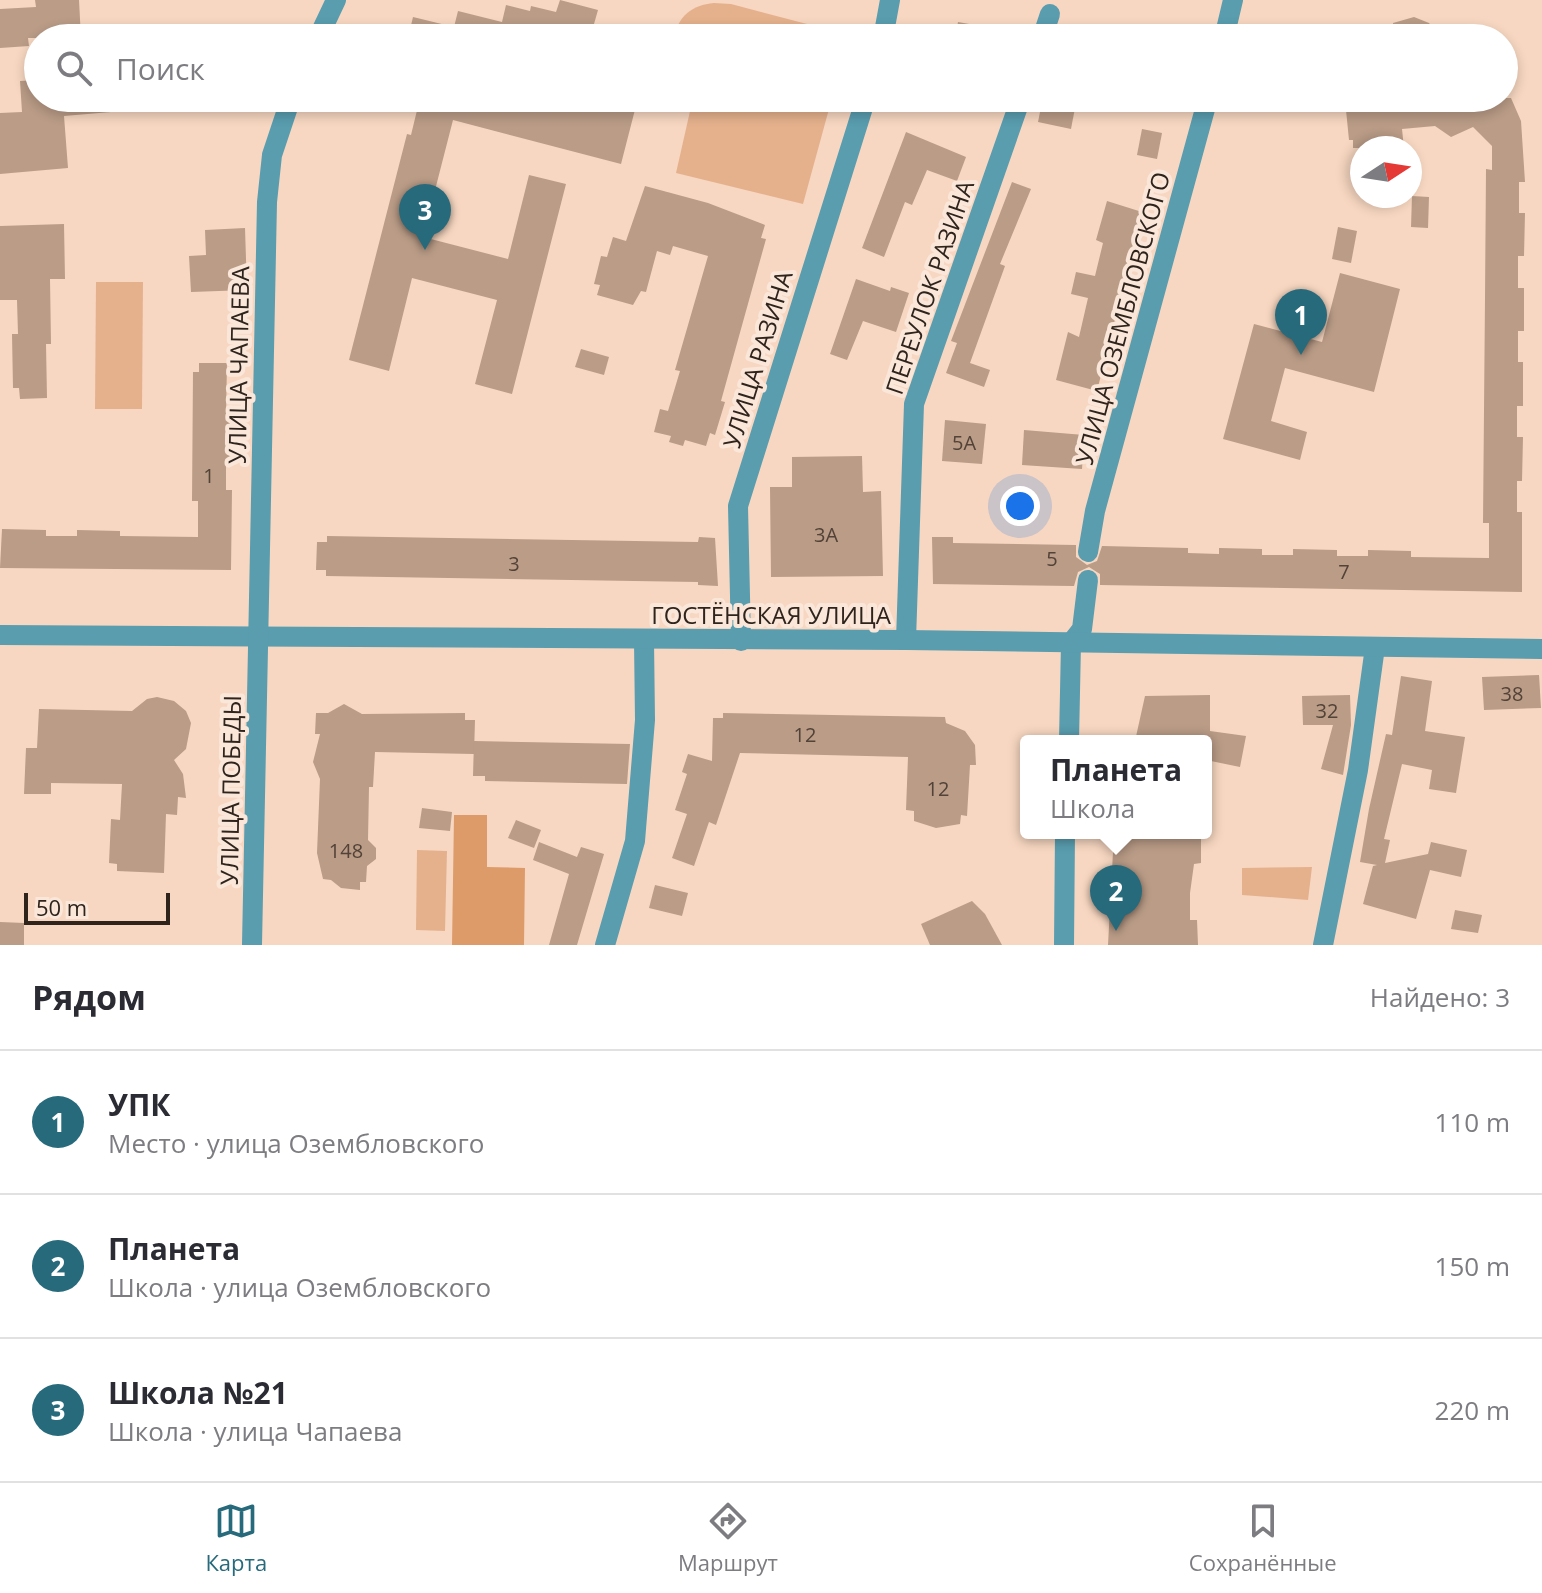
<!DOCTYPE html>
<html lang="ru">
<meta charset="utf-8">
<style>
:root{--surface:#fff;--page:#f7f7f7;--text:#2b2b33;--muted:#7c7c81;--line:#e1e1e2;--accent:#266a7b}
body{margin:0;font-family:"Open Sans",sans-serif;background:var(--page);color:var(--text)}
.compass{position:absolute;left:1350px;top:136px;width:72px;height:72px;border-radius:50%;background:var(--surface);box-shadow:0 4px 12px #0003;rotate:78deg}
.scale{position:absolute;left:24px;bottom:20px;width:146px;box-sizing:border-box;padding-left:8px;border:4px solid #2f241c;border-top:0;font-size:22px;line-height:28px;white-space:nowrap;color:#2f241c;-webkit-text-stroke:6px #fae7da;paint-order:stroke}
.you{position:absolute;left:1020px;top:506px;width:28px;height:28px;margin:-20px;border:6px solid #fff;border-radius:50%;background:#1a73e8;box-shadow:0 0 0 12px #1a73e833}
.badge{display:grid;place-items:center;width:52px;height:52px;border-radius:50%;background:var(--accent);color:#fff;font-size:26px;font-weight:700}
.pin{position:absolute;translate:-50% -66px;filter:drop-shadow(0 2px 4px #0008)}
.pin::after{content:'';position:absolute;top:42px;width:28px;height:24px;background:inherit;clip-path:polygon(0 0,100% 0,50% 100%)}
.popup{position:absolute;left:1020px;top:735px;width:192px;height:104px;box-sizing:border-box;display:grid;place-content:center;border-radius:8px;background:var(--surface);filter:drop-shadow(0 2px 6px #0005);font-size:26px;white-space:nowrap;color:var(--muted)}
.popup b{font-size:30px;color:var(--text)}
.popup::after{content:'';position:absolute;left:50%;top:100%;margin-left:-16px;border:16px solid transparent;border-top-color:var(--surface)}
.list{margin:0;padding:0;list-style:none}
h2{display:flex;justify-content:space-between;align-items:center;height:104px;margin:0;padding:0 32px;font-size:34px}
h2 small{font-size:26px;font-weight:400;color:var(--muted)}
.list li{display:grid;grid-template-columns:52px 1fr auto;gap:24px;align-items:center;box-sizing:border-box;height:144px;padding:0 32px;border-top:2px solid var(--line)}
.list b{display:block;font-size:30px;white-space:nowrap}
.list p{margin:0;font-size:26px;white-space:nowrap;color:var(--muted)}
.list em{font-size:26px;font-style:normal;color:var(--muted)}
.icon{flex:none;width:44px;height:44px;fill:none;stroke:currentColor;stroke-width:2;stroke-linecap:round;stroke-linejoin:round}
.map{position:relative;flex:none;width:1542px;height:945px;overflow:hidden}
.search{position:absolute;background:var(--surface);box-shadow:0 4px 12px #0003;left:24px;right:24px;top:24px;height:88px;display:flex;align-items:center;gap:20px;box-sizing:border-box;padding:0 28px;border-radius:44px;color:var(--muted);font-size:30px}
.sheet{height:536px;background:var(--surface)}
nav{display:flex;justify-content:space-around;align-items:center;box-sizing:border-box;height:112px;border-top:2px solid var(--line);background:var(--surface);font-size:22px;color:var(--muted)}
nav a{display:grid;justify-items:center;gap:4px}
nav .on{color:var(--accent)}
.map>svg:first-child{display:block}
.green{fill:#e5b18d}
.forest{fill:#de9b6a}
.building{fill:#ba9c87}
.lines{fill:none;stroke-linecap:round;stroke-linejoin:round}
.minor{stroke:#599daf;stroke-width:20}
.tertiary{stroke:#599daf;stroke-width:20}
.labels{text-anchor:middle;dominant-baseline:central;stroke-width:8;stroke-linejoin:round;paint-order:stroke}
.number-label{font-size:20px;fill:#524237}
.street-label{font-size:24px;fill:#2f241c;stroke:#fae7da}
</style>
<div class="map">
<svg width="1542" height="945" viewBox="0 0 1542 945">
<rect width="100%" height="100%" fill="#f7d7c1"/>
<!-- green -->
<g class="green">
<path d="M714,3L731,4L849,35L674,38C678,16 692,5 714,3Z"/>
<polygon points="693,98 832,98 803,204 676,173"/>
<polygon points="96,282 143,282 142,409 95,409"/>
<polygon points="417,850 447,851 445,931 416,930"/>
<polygon points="1312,867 1308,900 1242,895 1242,868"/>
</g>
<!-- forest -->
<polygon class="forest" points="454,815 487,815 487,867 525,868 524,945 452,945"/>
<!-- building -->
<g class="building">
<polygon points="35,0 79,0 81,38 28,38 29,46 0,48 0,9 36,7"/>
<polygon points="560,0 598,10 590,38 408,38 413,17 454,27 458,11 502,22 506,5 530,11 531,6 556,12"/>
<polygon points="1414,17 1429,23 1441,38 1394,38 1393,23"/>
<polygon points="958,22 1003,30 1003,38 955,38"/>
<polygon points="38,80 38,98 110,98 111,112 64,116 68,168 0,174 0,113 22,112 20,81"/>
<polygon points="420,98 638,98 621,164 453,120 423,237 508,259 529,175 566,184 512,394 475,384 497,300 412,278 389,371 349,360 407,134 411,135"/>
<polygon points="1366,98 1511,98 1521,121 1525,182 1519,182 1519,213 1525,213 1524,256 1518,256 1518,288 1524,288 1524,331 1518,331 1518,362 1523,362 1523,406 1517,406 1517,437 1523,437 1522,481 1517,481 1517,512 1522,512 1522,592 1100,585 1100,574 1089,567 1078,572 1074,586 933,584 932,537 953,537 953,543 1076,545 1076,557 1087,565 1097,561 1102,546 1188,548 1188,553 1219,554 1219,548 1262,549 1262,555 1293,555 1293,549 1337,550 1337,556 1368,556 1368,550 1411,551 1411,557 1489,558 1489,523 1483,523 1485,299 1486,169 1492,170 1492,146 1473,127 1451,137 1435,126 1402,129 1404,148 1353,148 1353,140 1349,140 1345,100"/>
<polygon points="1042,102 1075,108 1071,129 1038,122"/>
<polygon points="1142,129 1162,133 1157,159 1137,155"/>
<polygon points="906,132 966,157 957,181 927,170 912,205 905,202 884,257 862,248"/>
<polygon points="1012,182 1031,189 1000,264 1005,266 970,363 990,370 984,387 946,373 957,343 951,341"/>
<polygon points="645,186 708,203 765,225 761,238 766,239 721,401 725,402 715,435 710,433 706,446 685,440 683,446 669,442 671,436 654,432 660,409 668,411 680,371 675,370 708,256 673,246 670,255 657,251 646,292 641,291 633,305 597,295 600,285 594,284 601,256 607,257 613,237 626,241"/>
<polygon points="1412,196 1429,197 1428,228 1411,227"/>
<polygon points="1107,201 1142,212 1097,391 1056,380 1068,332 1079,337 1088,298 1071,294 1076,272 1095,276 1103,243 1096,240"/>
<polygon points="64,224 65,279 50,279 51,344 46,344 47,398 20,399 19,388 13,388 12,334 18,334 17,300 0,300 0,226"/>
<polygon points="1338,227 1357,231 1351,263 1332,259"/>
<polygon points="245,228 247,290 191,292 189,256 206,255 205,230"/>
<polygon points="1340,273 1400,289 1374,392 1285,368 1271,421 1307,432 1300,460 1223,439 1254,324 1322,342"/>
<polygon points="856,279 890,291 891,287 909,293 896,332 863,321 847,360 830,354"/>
<polygon points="581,349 609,357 604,375 575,367"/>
<polygon points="199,363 227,363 226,415 232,415 232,459 226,459 226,490 232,490 231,570 0,568 2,529 46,530 46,536 77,536 77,530 120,531 120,536 198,537 198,501 192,501 193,372 199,372"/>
<polygon points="945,420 986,424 982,464 942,461"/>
<polygon points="1024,430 1084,435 1082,469 1022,465"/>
<polygon points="862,456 863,492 881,491 883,576 771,577 770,487 792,487 792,457"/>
<polygon points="327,536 698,542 699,537 715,538 718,586 698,585 698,582 326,576 326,570 316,570 317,542 327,542"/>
<polygon points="1539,675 1541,708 1484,710 1482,677"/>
<polygon points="1401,676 1432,681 1425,731 1465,737 1456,793 1429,789 1432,770 1402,764 1384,839 1390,840 1385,863 1428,854 1431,842 1467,850 1461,877 1430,870 1416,919 1363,904 1373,866 1377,865 1360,862 1369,809 1386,734 1392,735"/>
<polygon points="1210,695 1210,731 1246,736 1240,767 1206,760 1206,741 1135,741 1145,696"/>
<polygon points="1350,695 1351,725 1343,775 1321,769 1333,725 1303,725 1302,696"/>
<polygon points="157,697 174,701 186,711 191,723 186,749 174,760 183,774 186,798 178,797 177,815 166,814 164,873 117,871 117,864 109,863 111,819 120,820 122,784 51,783 51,794 24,794 26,748 37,748 39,709 132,711 147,699"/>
<polygon points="344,704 362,714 465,713 465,720 475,720 474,754 375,752 373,787 369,787 368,840 376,848 376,859 367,866 366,882 360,882 360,890 341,888 331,880 323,879 317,853 320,779 313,762 320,734 315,734 316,713 328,713"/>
<polygon points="723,713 945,717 946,723 965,731 975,745 976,765 970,765 967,816 961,815 960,824 936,828 914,821 914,811 906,810 908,757 740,753 716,825 709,822 694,866 672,858 687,814 675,810 687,774 682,772 688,754 712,761 713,718 723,718"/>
<polygon points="474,741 630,744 627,784 485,781 485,776 473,776"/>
<polygon points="422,808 452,812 450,831 419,828"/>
<polygon points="516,820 541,830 534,848 508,838"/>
<polygon points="1114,833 1201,836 1201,863 1194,864 1190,893 1190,920 1197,920 1198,945 1108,945"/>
<polygon points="539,842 577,857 581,847 604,854 577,945 549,945 569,874 533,860"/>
<polygon points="655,885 688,893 682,916 649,908"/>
<polygon points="972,901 985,914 1002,945 930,945 921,924"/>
<polygon points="1455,910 1482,915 1478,933 1451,929"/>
<polygon points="0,922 24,923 24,945 0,945"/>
</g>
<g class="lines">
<!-- minor -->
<g class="minor">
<polyline points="883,38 890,0"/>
<polyline points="1042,38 1050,14"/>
<polyline points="1224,38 1233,0"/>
<polyline points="1088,552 1095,511 1208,98"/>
<polyline points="906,640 914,404 1021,98"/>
<polyline points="741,641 738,506 866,98"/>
<polyline points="1069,741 1071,643 1082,629 1088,580"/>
<polyline points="605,945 635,841 645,720 644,640"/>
<polyline points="1064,945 1065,833"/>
<polyline points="1323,945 1358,770 1375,647"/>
</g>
<!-- tertiary -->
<g class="tertiary">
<polyline points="318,38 336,0"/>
<polyline points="0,635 906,640 1542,649"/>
<polyline points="252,945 267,202 272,155 291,98"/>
</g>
</g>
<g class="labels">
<!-- number labels -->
<g class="number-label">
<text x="964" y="442">5А</text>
<text x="209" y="475">1</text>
<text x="826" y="534">3А</text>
<text x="1052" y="558">5</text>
<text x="514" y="563">3</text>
<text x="1344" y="571">7</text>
<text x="1512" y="693">38</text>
<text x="1327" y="710">32</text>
<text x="805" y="734">12</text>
<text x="938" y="788">12</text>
<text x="346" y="850">148</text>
</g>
<!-- street labels -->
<g class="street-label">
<text transform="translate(929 287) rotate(-71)">ПЕРЕУЛОК РАЗИНА</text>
<text transform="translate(1122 318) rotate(-75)">УЛИЦА ОЗЕМБЛОВСКОГО</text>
<text transform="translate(757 359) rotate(-73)">УЛИЦА РАЗИНА</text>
<text transform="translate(238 365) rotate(-89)">УЛИЦА ЧАПАЕВА</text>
<text x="771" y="614">ГОСТЁНСКАЯ УЛИЦА</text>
<text transform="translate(230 790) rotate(-89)">УЛИЦА ПОБЕДЫ</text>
</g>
</g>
</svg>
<svg class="compass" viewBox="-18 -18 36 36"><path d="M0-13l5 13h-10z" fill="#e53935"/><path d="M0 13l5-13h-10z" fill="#7c7c81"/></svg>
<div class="scale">50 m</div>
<div class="you"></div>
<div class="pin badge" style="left:1301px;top:355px">1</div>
<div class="pin badge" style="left:1116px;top:931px">2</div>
<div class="popup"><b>Планета</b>Школа</div>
<div class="pin badge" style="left:425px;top:250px">3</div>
<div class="search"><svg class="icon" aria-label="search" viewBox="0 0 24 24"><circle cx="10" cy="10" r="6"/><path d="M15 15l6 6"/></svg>Поиск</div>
</div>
<section class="sheet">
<h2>Рядом<small>Найдено: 3</small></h2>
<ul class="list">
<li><span class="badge">1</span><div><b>УПК</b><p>Место · улица Озембловского</p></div><em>110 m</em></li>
<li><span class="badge">2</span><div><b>Планета</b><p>Школа · улица Озембловского</p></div><em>150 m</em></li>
<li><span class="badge">3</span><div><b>Школа №21</b><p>Школа · улица Чапаева</p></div><em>220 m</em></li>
</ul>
</section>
<nav>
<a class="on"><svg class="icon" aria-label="map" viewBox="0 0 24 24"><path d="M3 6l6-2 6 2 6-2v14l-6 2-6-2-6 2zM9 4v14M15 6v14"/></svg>Карта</a>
<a><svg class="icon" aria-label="directions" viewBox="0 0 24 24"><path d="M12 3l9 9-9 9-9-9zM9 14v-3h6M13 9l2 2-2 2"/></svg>Маршрут</a>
<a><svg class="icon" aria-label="saved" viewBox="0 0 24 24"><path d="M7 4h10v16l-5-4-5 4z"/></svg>Сохранённые</a>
</nav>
